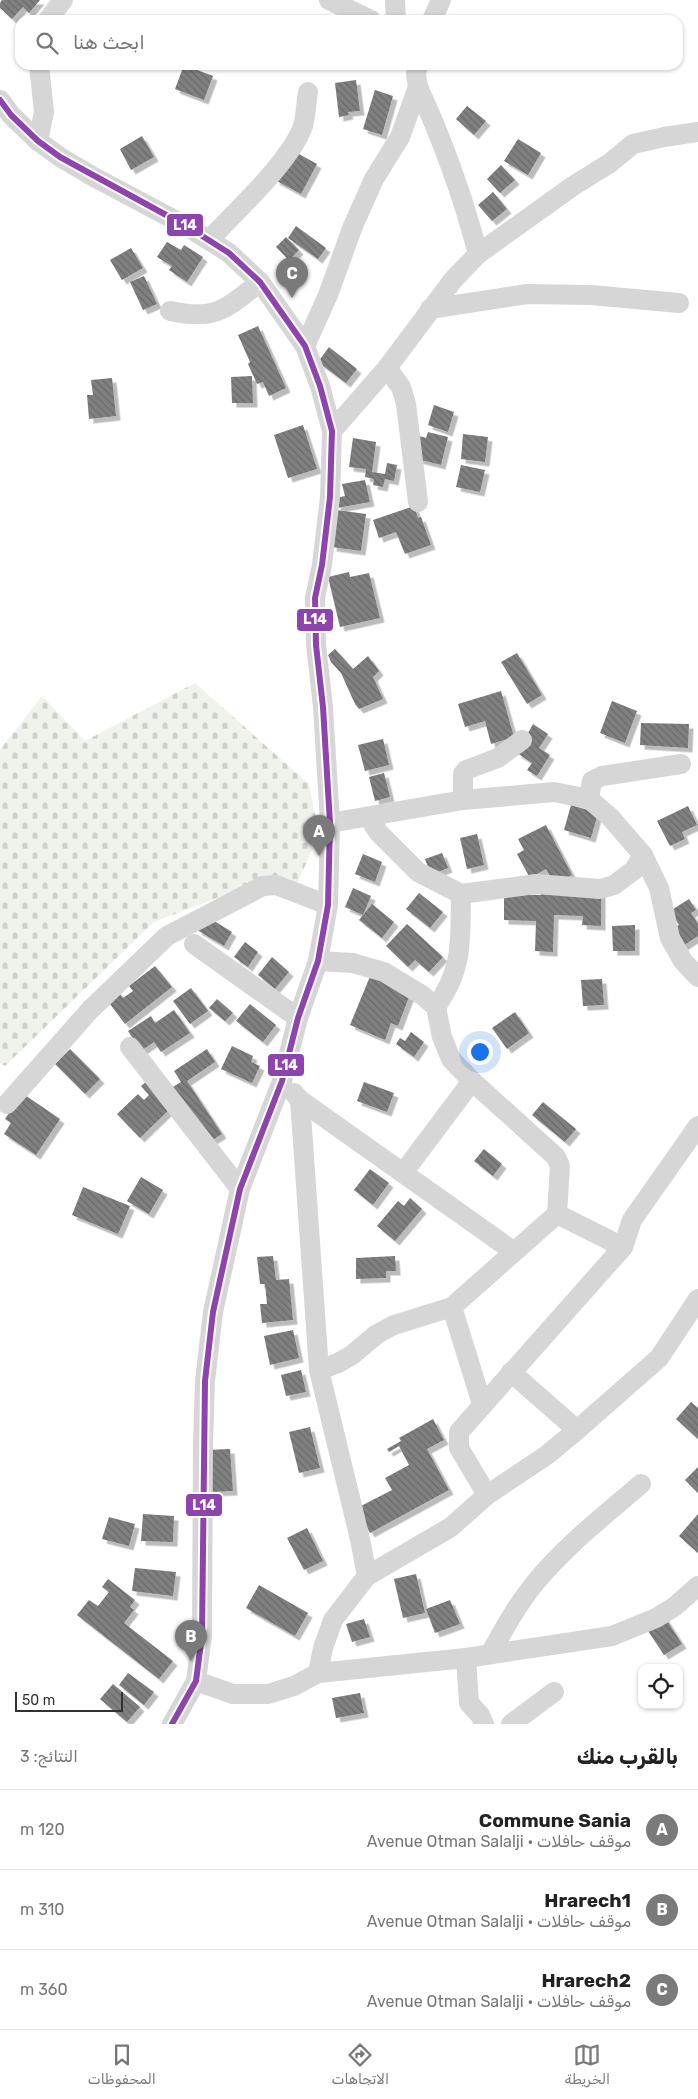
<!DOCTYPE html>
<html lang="ar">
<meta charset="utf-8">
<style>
:root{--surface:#fff;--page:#f2f2f2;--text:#222;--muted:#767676;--line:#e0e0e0;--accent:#7a7a7a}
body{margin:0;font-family:Rubik,Cairo,sans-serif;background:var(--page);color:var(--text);direction:rtl}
.controls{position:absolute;right:15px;bottom:15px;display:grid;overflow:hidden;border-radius:10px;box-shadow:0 1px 4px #0004}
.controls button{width:45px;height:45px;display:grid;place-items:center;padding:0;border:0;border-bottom:1px solid var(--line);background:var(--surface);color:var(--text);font:25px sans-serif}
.scale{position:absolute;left:15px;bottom:12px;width:108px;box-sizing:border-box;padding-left:5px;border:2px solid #323232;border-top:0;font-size:14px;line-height:18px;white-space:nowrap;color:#323232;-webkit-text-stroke:4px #fff;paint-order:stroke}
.you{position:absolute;left:479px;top:1051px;width:18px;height:18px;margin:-12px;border:4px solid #fff;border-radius:50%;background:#1a73e8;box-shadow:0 0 0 8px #1a73e833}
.badge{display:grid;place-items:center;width:32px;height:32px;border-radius:50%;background:var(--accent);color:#fff;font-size:16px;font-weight:700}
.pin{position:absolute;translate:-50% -41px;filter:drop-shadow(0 1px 2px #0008)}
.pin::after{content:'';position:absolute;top:26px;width:18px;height:15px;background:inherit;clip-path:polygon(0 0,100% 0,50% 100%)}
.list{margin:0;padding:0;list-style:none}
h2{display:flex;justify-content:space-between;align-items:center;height:65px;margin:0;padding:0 20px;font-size:21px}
h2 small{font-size:16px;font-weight:400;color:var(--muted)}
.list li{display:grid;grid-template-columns:32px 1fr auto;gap:15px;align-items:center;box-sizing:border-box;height:80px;padding:0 20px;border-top:1px solid var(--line)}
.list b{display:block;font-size:19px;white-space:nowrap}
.list p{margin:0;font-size:16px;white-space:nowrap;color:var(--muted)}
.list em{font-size:16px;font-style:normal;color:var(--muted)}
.icon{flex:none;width:28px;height:28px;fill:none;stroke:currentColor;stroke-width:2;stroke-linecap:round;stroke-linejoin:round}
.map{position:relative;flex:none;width:698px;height:1724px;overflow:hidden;direction:ltr}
.search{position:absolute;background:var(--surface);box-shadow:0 1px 4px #0004;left:15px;right:15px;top:15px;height:55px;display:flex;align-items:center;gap:12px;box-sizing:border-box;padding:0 18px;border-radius:15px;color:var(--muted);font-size:19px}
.sheet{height:305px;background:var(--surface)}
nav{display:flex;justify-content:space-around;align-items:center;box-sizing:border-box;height:70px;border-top:1px solid var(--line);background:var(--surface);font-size:14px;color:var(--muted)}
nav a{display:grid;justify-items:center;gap:2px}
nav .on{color:var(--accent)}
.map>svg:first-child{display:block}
.cemetery{fill:url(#cemetery-stones)}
.building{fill:url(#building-back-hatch);filter:url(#shadow)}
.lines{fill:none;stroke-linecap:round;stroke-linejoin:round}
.minor{stroke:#d6d6d6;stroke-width:20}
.bus-1-casing{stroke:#fff;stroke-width:10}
.bus-1{stroke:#8e44ad;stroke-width:6}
.line-badge{stroke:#fff;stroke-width:2}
.badge-label{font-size:14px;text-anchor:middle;font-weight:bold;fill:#fff}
</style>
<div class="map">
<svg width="698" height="1724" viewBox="0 0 698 1724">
<defs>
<pattern id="cemetery-stones" width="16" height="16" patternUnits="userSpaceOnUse" patternTransform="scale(1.25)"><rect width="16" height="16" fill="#f0f3ec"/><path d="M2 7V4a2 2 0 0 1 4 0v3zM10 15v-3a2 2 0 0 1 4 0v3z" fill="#ced1cb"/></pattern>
<pattern id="building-back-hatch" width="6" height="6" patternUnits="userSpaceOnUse" patternTransform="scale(1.25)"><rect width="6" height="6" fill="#808080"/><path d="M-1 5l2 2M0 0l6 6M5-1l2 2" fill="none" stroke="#696969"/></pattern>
<filter id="shadow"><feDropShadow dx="4.5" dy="4.5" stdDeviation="0" flood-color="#0004"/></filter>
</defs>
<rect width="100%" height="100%" fill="#fff"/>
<!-- cemetery -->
<polygon class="cemetery" points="195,683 309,784 319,835 295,888 256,883 154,922 5,1066 0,1063 0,750 42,696 85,741"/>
<!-- building -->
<g class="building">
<polygon points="2,0 40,0 29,13 23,7 12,19 0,8 0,3"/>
<polygon points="184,65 213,76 204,100 175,89"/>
<polygon points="356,80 360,111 348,112 349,115 339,117 335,83"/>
<polygon points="375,90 393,96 382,135 363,129"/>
<polygon points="467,106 486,121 474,135 456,119"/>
<polygon points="142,136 154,157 131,170 120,149"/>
<polygon points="518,139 541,153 528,175 504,161"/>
<polygon points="290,149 317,164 301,194 275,180"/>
<polygon points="501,165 515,180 500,193 487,179"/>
<polygon points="493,192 507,209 492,221 478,205"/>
<polygon points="296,226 326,248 318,259 288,238"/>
<polygon points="286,237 299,250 289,260 276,247"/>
<polygon points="167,242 181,250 184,245 203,257 187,282 169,270 172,266 157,257"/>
<polygon points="131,248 143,268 122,280 110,260"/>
<polygon points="144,276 157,304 143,310 130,282"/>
<polygon points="258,326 286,388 269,396 263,382 257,384 248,364 250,362 238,335"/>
<polygon points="329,347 357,369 346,383 318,362"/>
<polygon points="252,376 253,403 232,403 231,377"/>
<polygon points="112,378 116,416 89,419 87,395 93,395 91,380"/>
<polygon points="434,405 454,412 448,432 428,425"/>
<polygon points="303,425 317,469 288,478 274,435"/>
<polygon points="428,432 448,437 441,465 413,458 419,436 426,438"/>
<polygon points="463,434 488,437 485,462 461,459"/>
<polygon points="353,438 376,442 372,472 385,474 387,463 397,465 394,481 385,479 383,487 373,485 374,479 365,477 366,469 349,467"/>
<polygon points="461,465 485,470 480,492 456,487"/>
<polygon points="365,480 370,502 337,508 335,498 345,496 342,484"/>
<polygon points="414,506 418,518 421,517 431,545 405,554 396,532 379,538 373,520"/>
<polygon points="337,510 366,514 361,551 332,547"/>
<polygon points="349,572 350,577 369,573 380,618 340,627 328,577"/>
<polygon points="335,649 353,669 368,656 379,671 373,677 383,699 359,709 355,704 341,673 331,662 328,655"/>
<polygon points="517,653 542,695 527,704 501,662"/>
<polygon points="501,691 514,737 491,744 485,721 465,727 458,704"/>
<polygon points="612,701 637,711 625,743 600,733"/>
<polygon points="641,723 689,724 688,748 640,745"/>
<polygon points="533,724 548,734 539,748 550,755 537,776 527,770 532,763 517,753"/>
<polygon points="383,739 389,765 365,771 358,745"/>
<polygon points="384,773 390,797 375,801 369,777"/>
<polygon points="571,805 598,813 591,838 564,830"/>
<polygon points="688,806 697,825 682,832 685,839 670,846 657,821"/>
<polygon points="546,825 572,875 554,884 546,869 530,878 517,854 524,850 518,839"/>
<polygon points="477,834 484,865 467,869 460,838"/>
<polygon points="442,853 448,868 431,875 425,859"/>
<polygon points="363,854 382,862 375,882 355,874"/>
<polygon points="353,888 371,896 363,915 345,907"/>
<polygon points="541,891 601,893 601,926 582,925 583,916 554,915 553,952 535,951 536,921 504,920 504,894 541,895"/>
<polygon points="419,893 443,912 430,928 406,909"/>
<polygon points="689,899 696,910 691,913 698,924 698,936 683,946 672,929 679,925 670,911"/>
<polygon points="372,904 394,922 382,938 359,920"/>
<polygon points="206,916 232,932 224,946 197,930"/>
<polygon points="407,924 443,957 429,972 415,960 408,967 386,946"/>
<polygon points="635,925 635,951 613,951 612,926"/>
<polygon points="245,942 258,952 248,967 234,957"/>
<polygon points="272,957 289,972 275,989 258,975"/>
<polygon points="155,966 172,987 125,1024 107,1000 118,991 123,998 133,991 129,986"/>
<polygon points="371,974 412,989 398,1026 391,1023 385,1040 350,1025"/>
<polygon points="602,979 604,1005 583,1006 581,980"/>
<polygon points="191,988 208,1011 190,1024 173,1001"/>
<polygon points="217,999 233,1013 225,1021 209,1008"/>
<polygon points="250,1004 276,1025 263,1042 236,1021"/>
<polygon points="174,1010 190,1033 161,1052 154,1042 141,1051 128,1031 151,1016 155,1023"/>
<polygon points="515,1012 529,1033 507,1049 492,1028"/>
<polygon points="411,1032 424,1042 414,1057 396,1044 400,1038 405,1041"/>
<polygon points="232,1046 253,1056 251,1062 260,1066 252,1083 221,1069"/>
<polygon points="70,1049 100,1079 85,1094 55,1064"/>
<polygon points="207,1049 215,1062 187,1081 222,1134 206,1144 168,1090 181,1082 174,1071"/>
<polygon points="147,1081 172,1107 140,1138 117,1114 138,1094 144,1100 149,1095 141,1086"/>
<polygon points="364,1082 394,1093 387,1112 357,1101"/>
<polygon points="22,1093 60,1119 36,1155 4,1134 11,1123 5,1119"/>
<polygon points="543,1102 576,1129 565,1142 532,1115"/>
<polygon points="484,1149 502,1164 493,1176 474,1161"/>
<polygon points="370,1169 389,1183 373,1205 354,1190"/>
<polygon points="141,1177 163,1190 149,1214 127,1201"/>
<polygon points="83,1187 130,1206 118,1234 72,1215"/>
<polygon points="410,1198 422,1209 395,1241 377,1226 398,1201 404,1206"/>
<polygon points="273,1256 276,1280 289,1279 293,1320 262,1323 260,1304 267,1304 265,1284 260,1284 257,1257"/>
<polygon points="395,1256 396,1271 386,1271 386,1278 356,1279 356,1258"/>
<polygon points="293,1330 299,1358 270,1365 264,1336"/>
<polygon points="301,1370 306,1392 286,1396 281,1375"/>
<polygon points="691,1402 698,1408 698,1439 676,1419"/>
<polygon points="433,1419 444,1440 427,1449 449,1490 370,1533 357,1508 392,1490 385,1478 409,1465 399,1446 389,1452 387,1449 401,1441 399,1438"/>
<polygon points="310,1427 320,1468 299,1473 289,1432"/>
<polygon points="230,1449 233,1491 210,1492 207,1450"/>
<polygon points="698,1467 698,1493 685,1480"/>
<polygon points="143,1514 174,1516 173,1542 141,1541"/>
<polygon points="698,1514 698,1553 679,1536"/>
<polygon points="109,1517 135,1524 129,1546 102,1539"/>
<polygon points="307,1528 323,1561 304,1570 287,1538"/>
<polygon points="135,1568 176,1572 173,1596 132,1591"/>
<polygon points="416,1574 425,1613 403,1618 394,1579"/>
<polygon points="108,1579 135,1600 130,1607 134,1610 124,1623 173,1661 159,1679 77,1615 89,1600 98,1606 109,1592 102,1587"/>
<polygon points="259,1585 308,1613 295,1636 246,1608"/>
<polygon points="450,1600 460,1624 435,1633 426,1609"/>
<polygon points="664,1616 682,1644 664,1655 646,1628"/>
<polygon points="364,1619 370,1637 352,1642 346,1624"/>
<polygon points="128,1673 154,1692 144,1705 119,1685"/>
<polygon points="113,1684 140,1707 127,1722 100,1699"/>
<polygon points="360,1693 364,1713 336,1718 332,1698"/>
</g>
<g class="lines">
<!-- minor -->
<g class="minor">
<polyline points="329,0 371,20"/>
<polyline points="395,0 396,20"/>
<polyline points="48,20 63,0"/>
<polyline points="432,20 441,0"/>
<path d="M418,87C443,141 463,197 478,254"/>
<polyline points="0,100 11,115 38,141 60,157 92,176 188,227 229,253 260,282 305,346 320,386 332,431 330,497 322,565 315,598 316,645 323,707 330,823 328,905 318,961 298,1018 282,1081 240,1189 213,1312 205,1381 203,1443 202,1635 196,1681 172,1724"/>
<polyline points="38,141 44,112 39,65"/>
<path d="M209,240C235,212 291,161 303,126C306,115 306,103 308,92"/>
<polyline points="430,309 527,294 591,295 679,303"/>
<path d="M170,311C215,321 226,309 260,282"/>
<polyline points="305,346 328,295 353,226 374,179 400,137 418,87 416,74 418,65"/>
<polyline points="387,368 401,387 406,404 418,502"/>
<polyline points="332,431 387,368 453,280 478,254 573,186 610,163 633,144 664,137 698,132"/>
<polyline points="589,799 592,781 602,776 681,764"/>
<polyline points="463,800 463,774 466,770 498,758 522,740"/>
<polyline points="369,817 378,832 418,872 461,894 536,884 600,889 614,885 634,870 643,855"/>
<polyline points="330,823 463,800 554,792 589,799 610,817 643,855 659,888 670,938 683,961 698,977"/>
<polyline points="194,944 298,1018"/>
<polyline points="318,961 353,963 384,972 422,995 436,1007 442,1037 451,1059 472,1081 556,1157 560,1166 557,1214 623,1247"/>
<path d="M436,1007C464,967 460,941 461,894"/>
<polyline points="130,1047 240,1189"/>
<polyline points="294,1093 300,1100 513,1251"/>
<polyline points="300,1100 319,1370 360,1539 367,1576"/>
<polyline points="7,1104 90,1010 167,936 263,886 276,885 328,905"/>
<polyline points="403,1173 472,1081"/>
<polyline points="452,1307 557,1214"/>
<polyline points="319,1370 338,1363 352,1355 377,1334 394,1325 452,1307 482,1404"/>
<polyline points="511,1372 577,1430"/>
<polyline points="487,1495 459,1448 459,1432 623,1247 632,1220 698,1126"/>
<path d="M490,1654C504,1629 517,1605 535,1583C565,1546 605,1515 641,1484"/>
<polyline points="466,1658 469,1703 480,1715 484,1724"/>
<polyline points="318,1673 323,1648 333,1620 367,1576 451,1527 487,1495 547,1455 577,1430 659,1358 698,1299"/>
<polyline points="196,1681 233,1694 268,1694 294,1686 318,1673 466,1658 612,1636 656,1618 674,1607 698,1586"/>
<polyline points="511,1724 554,1692"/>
</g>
<!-- bus-1 casing -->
<g class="bus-1-casing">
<polyline id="bus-1" points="0,100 11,115 38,141 60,157 188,227 229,253 260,282 305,346 320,386 332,431 330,497 322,565 315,598 316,645 323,707 330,823 328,905 318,961 298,1018 282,1081 240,1189 213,1312 205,1381 202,1635 196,1681 172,1724"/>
</g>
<!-- bus-1 -->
<use href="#bus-1" class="bus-1"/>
</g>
<g class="line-badge">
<rect x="166" y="213" width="38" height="24" rx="5" fill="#8e44ad"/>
<rect x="296" y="608" width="38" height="24" rx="5" fill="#8e44ad"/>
<rect x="267" y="1053" width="38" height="24" rx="5" fill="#8e44ad"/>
<rect x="185" y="1493" width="38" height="24" rx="5" fill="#8e44ad"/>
</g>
<g class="badge-label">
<text x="185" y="230">L14</text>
<text x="315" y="624">L14</text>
<text x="286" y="1070">L14</text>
<text x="204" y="1510">L14</text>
</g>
</svg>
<div class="controls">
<button><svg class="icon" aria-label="locate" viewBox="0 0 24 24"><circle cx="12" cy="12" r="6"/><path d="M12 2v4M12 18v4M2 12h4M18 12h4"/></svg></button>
</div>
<div class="scale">50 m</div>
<div class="you"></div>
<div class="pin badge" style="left:319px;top:856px">A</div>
<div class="pin badge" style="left:191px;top:1661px">B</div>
<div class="pin badge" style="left:292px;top:298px">C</div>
<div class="search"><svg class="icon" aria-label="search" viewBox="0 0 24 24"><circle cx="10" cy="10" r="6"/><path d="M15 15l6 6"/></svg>ابحث هنا</div>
</div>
<section class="sheet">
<h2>بالقرب منك<small>النتائج: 3</small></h2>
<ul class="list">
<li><span class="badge">A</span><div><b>Commune Sania</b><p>موقف حافلات · Avenue Otman Salalji</p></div><em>120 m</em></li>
<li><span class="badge">B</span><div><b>Hrarech1</b><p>موقف حافلات · Avenue Otman Salalji</p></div><em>310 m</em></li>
<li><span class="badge">C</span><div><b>Hrarech2</b><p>موقف حافلات · Avenue Otman Salalji</p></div><em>360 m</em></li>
</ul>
</section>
<nav>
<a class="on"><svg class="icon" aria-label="map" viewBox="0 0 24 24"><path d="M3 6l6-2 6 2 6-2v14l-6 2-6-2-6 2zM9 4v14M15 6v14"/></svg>الخريطة</a>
<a><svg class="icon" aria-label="directions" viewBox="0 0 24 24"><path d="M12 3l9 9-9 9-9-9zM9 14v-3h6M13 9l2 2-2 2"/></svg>الاتجاهات</a>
<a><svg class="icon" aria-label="saved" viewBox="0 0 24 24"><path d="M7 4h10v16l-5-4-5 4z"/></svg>المحفوظات</a>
</nav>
